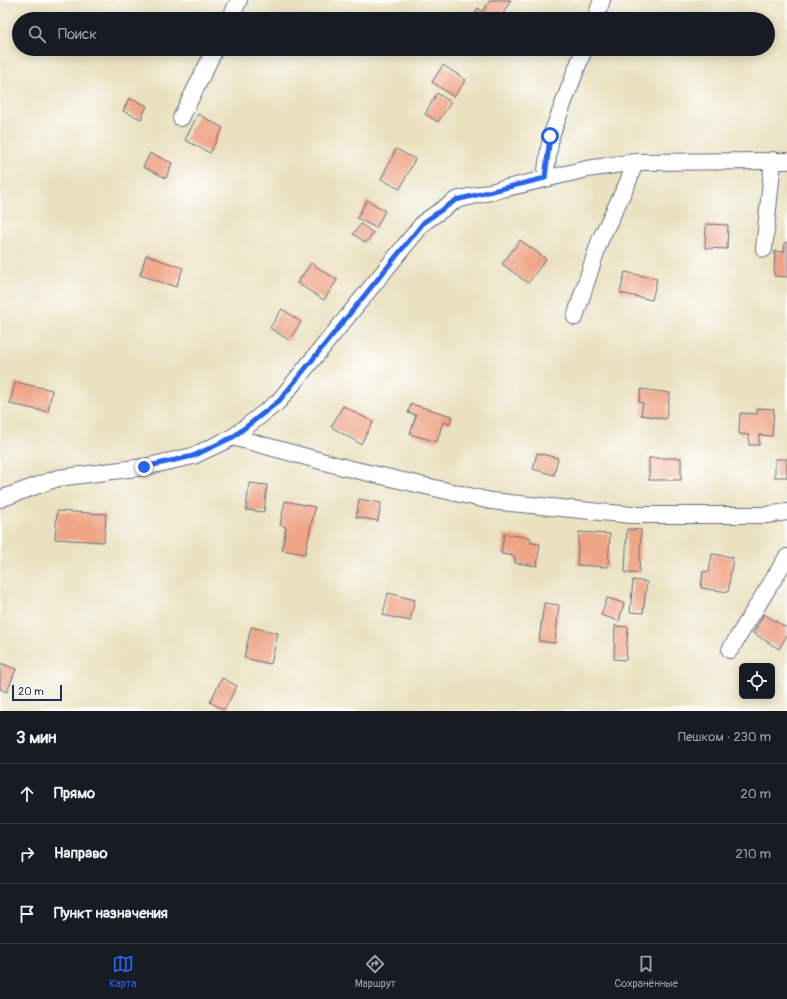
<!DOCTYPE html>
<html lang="ru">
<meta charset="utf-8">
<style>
:root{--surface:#171b24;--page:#20242c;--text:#f1f3f6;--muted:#9ea1a6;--line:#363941;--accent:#2563eb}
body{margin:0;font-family:Pangolin,sans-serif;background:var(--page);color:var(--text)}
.controls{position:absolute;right:12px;bottom:12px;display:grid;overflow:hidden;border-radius:6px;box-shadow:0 2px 10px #0003}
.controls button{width:36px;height:36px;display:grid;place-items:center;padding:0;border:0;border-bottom:1px solid var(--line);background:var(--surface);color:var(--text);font:20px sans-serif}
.scale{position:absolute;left:12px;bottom:10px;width:50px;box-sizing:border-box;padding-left:4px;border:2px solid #1b2f5e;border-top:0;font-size:11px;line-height:14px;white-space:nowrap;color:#1b2f5e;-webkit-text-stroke:3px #fff;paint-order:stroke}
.stop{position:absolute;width:12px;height:12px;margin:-9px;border:3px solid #2563eb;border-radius:50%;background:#fff}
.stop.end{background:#2563eb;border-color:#fff;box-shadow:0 1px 4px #0008}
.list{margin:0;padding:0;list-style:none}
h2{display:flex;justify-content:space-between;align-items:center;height:52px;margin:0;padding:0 16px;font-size:17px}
h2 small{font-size:13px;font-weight:400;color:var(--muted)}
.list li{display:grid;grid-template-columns:26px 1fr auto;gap:12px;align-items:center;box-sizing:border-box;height:60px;padding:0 16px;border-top:1px solid var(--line)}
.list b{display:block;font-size:15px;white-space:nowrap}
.list em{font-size:13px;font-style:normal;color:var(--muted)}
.icon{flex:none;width:22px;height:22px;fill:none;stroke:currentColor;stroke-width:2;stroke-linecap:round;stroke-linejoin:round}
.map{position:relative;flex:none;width:787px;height:711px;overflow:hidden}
.search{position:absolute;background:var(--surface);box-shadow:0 2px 10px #0003;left:12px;right:12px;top:12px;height:44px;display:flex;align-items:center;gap:10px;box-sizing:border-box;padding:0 14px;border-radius:22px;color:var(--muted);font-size:15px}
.sheet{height:232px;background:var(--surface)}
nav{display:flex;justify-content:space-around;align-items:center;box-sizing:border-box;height:56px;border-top:1px solid var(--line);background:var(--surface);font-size:11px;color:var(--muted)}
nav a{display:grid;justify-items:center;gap:2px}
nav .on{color:var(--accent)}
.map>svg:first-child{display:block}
.building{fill:#efa486}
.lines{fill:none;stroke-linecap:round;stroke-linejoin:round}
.minor-casing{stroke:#636d80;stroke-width:18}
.minor{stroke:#fff;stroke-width:16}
.route{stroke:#2563eb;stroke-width:5}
</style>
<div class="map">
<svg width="787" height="711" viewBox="0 0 787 711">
<rect width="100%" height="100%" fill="#fff"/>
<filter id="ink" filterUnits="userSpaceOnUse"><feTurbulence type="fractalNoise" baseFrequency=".025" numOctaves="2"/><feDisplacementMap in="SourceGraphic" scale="8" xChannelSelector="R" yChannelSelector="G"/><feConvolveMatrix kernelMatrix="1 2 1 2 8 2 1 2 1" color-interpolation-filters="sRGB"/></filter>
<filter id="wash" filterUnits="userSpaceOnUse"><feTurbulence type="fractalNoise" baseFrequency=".012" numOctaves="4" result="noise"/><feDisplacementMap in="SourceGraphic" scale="16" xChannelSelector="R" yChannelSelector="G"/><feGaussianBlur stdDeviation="0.9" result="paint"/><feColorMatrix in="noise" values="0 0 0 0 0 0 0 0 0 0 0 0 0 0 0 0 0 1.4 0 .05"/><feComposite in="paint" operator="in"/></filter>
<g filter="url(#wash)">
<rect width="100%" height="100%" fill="#eae1bf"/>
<g id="blocks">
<!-- building -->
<g class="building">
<polygon points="490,0 511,0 500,19 472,19 478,8 483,11"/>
<polygon points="443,65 466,80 454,97 432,82"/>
<polygon points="437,93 451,102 438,122 425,114"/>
<polygon points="129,98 147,106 141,119 123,111"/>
<polygon points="198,114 223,128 210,153 185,140"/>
<polygon points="396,149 415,159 400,189 381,179"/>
<polygon points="150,153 172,163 166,178 143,167"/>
<polygon points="367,200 385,211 376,228 357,218"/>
<polygon points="361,224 373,233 366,243 353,234"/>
<polygon points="706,224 728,225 727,249 705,248"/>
<polygon points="520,240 546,259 528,283 502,264"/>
<polygon points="785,242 787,243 787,277 774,276 775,251 784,252"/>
<polygon points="146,255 183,268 176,287 140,275"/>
<polygon points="311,263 337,280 324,300 297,283"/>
<polygon points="625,272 657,279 652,300 620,293"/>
<polygon points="282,309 301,322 289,340 270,328"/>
<polygon points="15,382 52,390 48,412 10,404"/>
<polygon points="641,389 670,393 666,419 641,415 643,403 639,402"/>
<polygon points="411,404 452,416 450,424 443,422 437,442 410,434 416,415 408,413"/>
<polygon points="343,406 373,422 361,444 331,427"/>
<polygon points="757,408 774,409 772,436 759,435 759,445 749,445 749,435 739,434 740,413 757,414"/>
<polygon points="537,453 558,458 554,475 533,469"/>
<rect x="649" y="458" width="32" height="22"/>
<rect x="775" y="459" width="12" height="18"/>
<polygon points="249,483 267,485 264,512 246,510"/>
<polygon points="359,499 381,503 378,521 356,517"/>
<polygon points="285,501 315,507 305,554 282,550 286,527 280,525"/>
<polygon points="57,511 106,514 104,542 55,539"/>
<polygon points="627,529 641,530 639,573 625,573"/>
<polygon points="579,532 610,534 608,567 577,565"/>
<polygon points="504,534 531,538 531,543 540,544 537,566 515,563 515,556 501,554"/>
<polygon points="712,554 733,557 728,592 701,588 703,571 709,572"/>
<polygon points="633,580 647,582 643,613 630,612"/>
<polygon points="388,593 415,600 410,621 383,615"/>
<polygon points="607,598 624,603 619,621 601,615"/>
<polygon points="544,603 559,605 555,643 539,641"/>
<polygon points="764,614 787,628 787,635 779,649 753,633"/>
<polygon points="615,626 628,627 626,660 614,659"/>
<polygon points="251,627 278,633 271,664 244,658"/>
<polygon points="0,663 16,669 7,692 0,689"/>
<polygon points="222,678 237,686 224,710 210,702"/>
</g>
</g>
</g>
<g filter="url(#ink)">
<use href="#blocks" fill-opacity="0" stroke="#636d80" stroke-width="1"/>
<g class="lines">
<!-- minor casing -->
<g class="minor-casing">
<g id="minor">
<polyline points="230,19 239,0"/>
<polyline points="595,19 602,0"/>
<polyline points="181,118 215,49"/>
<polyline points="545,177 551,136 584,49"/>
<polyline points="764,249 773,160"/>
<polyline points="575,317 600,240 628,182 635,162"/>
<polyline points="233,437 347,468 491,501 631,515 766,515 787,512"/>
<polyline points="0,499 58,478 144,467 193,456 233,437 279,401 424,222 456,200 587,169 635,162 787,161"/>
<polyline points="730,650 787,557"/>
</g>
</g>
<!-- minor -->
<use href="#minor" class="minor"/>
</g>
</g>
<g class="lines" filter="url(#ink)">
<!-- route -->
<polyline class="route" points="144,467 193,456 233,437 279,401 424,222 456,200 545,178 550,136"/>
</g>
</svg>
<div class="controls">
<button><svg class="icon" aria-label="locate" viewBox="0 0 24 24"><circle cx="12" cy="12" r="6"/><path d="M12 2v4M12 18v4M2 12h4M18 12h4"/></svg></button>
</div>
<div class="scale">20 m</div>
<div class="stop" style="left:550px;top:136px"></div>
<div class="stop end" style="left:144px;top:467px"></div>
<div class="search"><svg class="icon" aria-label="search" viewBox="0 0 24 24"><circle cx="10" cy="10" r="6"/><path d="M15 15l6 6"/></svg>Поиск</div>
</div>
<section class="sheet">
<h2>3 мин<small>Пешком · 230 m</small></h2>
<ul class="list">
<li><svg class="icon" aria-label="ahead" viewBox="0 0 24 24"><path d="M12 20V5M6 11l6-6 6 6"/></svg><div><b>Прямо</b></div><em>20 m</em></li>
<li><svg class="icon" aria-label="right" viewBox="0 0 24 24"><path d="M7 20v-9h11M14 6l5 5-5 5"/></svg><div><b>Направо</b></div><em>210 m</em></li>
<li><svg class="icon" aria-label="arrive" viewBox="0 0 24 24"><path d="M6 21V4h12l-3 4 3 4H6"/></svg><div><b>Пункт назначения</b></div></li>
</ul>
</section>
<nav>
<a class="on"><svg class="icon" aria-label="map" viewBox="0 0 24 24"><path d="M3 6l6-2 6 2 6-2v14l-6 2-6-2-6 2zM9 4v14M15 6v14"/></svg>Карта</a>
<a><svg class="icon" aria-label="directions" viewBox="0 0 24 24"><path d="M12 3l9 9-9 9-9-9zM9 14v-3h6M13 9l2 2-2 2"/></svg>Маршрут</a>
<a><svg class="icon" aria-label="saved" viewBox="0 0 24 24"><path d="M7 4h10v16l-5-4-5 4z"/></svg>Сохранённые</a>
</nav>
